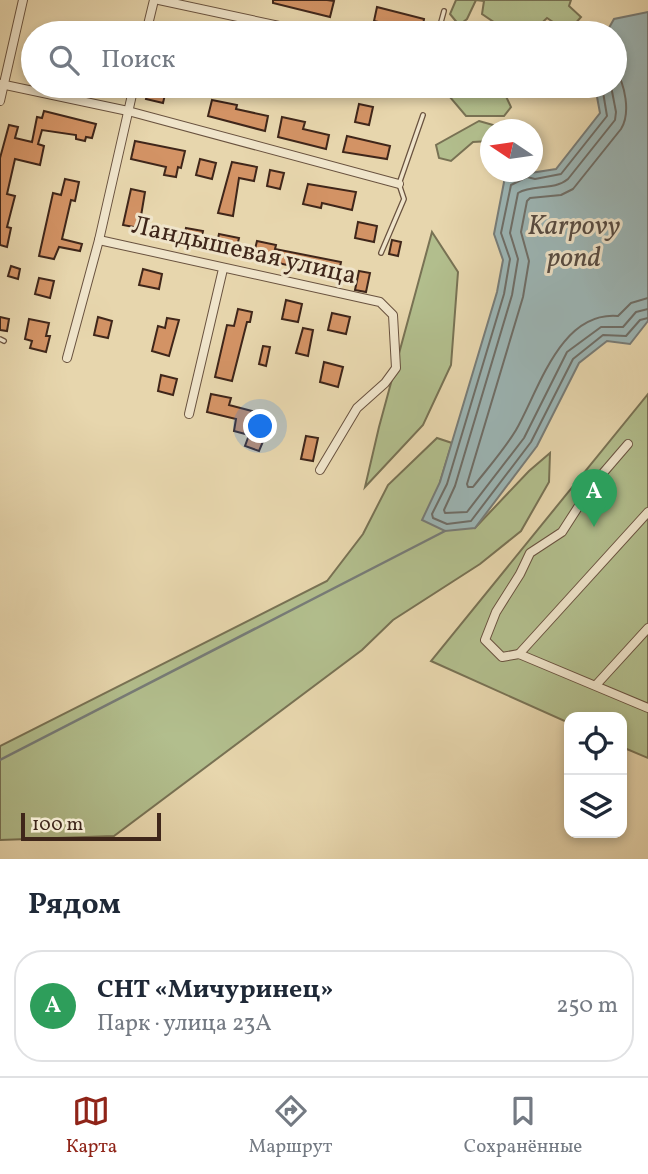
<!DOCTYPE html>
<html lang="ru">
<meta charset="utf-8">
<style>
:root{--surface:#fff;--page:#f6f6f7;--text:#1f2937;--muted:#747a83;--line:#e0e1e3;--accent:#8f2418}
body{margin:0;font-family:Vollkorn,serif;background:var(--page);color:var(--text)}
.controls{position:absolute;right:21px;bottom:21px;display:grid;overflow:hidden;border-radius:14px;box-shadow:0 4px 10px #0003}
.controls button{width:63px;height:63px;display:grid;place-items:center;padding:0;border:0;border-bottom:2px solid var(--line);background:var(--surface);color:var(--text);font:35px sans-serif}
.compass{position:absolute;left:480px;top:119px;width:63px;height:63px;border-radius:50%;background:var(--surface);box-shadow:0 4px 10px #0003;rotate:283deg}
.scale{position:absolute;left:21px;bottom:18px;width:140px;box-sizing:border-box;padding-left:7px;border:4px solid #3f261a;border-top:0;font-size:19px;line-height:24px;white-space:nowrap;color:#3f261a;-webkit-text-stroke:5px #efe4ca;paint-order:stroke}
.you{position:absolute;left:261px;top:427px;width:24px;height:24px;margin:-18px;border:5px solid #fff;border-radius:50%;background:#1a73e8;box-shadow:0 0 0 10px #1a73e833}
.badge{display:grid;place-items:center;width:46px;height:46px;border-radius:50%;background:var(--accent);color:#fff;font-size:23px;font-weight:700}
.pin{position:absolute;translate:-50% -58px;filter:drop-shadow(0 2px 4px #0008)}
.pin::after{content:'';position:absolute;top:37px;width:24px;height:21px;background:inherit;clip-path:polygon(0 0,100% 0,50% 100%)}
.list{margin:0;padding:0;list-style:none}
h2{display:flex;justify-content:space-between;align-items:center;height:91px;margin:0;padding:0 28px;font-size:30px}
h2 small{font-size:23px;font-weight:400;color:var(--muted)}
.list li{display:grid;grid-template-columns:46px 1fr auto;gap:21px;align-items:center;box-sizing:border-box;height:112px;margin:0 14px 14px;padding:0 14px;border:2px solid var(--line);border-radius:28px}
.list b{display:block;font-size:26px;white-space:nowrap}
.list p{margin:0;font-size:23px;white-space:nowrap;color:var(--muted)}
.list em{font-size:23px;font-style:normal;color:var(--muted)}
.icon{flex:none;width:38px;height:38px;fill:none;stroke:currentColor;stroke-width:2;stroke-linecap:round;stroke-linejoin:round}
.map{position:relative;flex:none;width:648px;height:859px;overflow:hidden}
.search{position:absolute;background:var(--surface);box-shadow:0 4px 10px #0003;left:21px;right:21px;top:21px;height:77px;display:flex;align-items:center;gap:18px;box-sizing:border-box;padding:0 24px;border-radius:38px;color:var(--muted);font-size:26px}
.sheet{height:217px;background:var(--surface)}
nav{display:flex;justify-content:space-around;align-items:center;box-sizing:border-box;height:98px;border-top:2px solid var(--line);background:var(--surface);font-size:19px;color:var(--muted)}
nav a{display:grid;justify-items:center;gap:4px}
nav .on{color:var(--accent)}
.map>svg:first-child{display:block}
.green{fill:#b2be8d;stroke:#787254;stroke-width:2}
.water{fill:#9cb6b6;stroke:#777c78;stroke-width:2}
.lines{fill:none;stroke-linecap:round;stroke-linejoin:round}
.shore{stroke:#6e6e68;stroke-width:2}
.stream{stroke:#777c78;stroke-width:2.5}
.building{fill:#d39365;stroke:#3f261a;stroke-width:2}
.service-casing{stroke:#69523f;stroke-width:6}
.minor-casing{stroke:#69523f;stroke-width:10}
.service{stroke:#efe4ca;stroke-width:3.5}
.minor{stroke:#efe4ca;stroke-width:8}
.labels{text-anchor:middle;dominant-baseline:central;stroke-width:6;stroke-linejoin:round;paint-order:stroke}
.street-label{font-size:26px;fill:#3f261a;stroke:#efe4ca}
.water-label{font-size:28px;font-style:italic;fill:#564a41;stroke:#efe4ca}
</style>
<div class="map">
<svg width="648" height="859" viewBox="0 0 648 859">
<rect width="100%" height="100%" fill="#e7d6ad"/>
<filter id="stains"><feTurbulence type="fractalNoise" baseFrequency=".00286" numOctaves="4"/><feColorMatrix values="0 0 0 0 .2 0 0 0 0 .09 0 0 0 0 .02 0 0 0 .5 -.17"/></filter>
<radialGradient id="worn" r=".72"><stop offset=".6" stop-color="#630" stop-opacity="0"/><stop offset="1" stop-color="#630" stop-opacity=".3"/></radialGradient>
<!-- green -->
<g class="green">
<polygon points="456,0 571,0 569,6 581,17 568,32 547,18 531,33 510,33 482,14 484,1 476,0 467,19 459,25 450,14"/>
<polygon points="455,86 501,86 511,107 504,116 466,116 449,96"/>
<polygon points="479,121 507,129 490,130 490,141 473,142 451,161 439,158 436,145"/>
<polygon points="432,232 458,272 451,365 423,425 365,487 379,427"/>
<polygon points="648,394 648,758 622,747 622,717 569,717 569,723 431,661"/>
<polygon points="437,438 452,443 440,482 475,528 529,471 550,453 549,482 521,531 480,564 393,620 362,650 114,836 0,840 0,746 327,581 363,534 388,485"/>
</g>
<!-- water -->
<polygon class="water" points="648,12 648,321 630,344 607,341 579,363 537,446 475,528 445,531 422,520 440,482 497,292 503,260 494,234 505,177 556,169 600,113 595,86 615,86 615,33 606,33 614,19"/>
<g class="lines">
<!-- shore -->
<g class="shore">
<path d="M615,69C625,84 631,113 621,129L573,189L561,195L530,198L527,201L521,232L529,261L523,297L467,484L468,487H473C487,469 504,450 516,430C539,390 560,311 618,316L631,303L648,298"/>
<polyline points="602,86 607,116 561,174 535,179 527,177 511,185 501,233 510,259 504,294 447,484 432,514 433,518 447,524 471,521 531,442 573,359 603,335 626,336 640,320 648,318"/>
<path d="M611,86L616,112L615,120L568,179C554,191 533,184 518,193L510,233L518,259L512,295L455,486L444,510L445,513L467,512L524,438L567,352L601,327H623L636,312L648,309"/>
</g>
<!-- stream -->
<polyline class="stream" points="0,760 445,531"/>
</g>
<!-- building -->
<g class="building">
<polygon points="273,0 327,0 334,1 330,17 273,3"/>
<polygon points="377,7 424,19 422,32 374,21"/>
<polygon points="166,24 194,30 194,33 163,33"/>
<polygon points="149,86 167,86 163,103 146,99"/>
<polygon points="212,100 237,105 236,109 268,116 265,131 208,116"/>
<polygon points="359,104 373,107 369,125 355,122"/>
<polygon points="44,111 96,124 92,138 86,137 85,141 76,139 76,135 42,130 38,144 44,146 40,165 15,159 7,194 15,196 7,227 11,228 7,247 0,245 0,158 9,125 18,127 15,138 32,142 37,117 42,118"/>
<polygon points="282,117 305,122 303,129 329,135 326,149 278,137"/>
<polygon points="347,136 390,146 387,159 343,152"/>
<polygon points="135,141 185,151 181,168 178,167 176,177 164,175 166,167 131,159"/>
<polygon points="200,159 216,163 212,179 196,175"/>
<polygon points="232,162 257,167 254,181 239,178 233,216 218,213"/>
<polygon points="270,170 284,173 280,189 267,186"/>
<polygon points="65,179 79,182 75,201 71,200 62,239 82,244 80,251 59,247 54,259 39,256 53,193 61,195"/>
<polygon points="308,184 356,192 352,210 322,203 321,208 303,204"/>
<polygon points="131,189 145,192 139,228 123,225"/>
<polygon points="358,222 377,226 374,242 355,238"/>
<polygon points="186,228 203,231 200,246 183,242"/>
<polygon points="219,234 239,238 235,255 215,251"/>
<polygon points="392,240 401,242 398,256 389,254"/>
<polygon points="257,241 276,245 275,249 341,262 338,277 253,257"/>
<polygon points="11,266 20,269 18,279 8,276"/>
<polygon points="143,269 162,274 159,289 139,285"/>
<polygon points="359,271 370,273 366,292 355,290"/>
<polygon points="39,278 54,281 50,298 35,294"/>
<polygon points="286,300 302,304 298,322 282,319"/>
<polygon points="238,309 252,312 250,322 247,322 232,381 215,377 227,325 234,326"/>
<polygon points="332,313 350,317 346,334 328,330"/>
<polygon points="0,317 9,319 7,331 0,330"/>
<polygon points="98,317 112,321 108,338 94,335"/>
<polygon points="167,318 179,320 169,356 152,351 158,326 165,328"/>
<polygon points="29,319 49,323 46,336 50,336 46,352 30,348 32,341 25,339"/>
<polygon points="303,328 313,330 308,356 296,353"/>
<polygon points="263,346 270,347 266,366 259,364"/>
<polygon points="324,362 343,367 338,387 320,382"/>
<polygon points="161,375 177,379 173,395 158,391"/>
<polygon points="211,394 231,398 229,405 252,411 249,425 267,432 259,451 245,446 249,435 234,431 236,419 207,412"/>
<polygon points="306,436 318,438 313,461 301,459"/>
</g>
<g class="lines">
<!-- service casing -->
<g class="service-casing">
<g id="service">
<polyline points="438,33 444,11"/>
<polyline points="381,253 404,199 399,184 423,115"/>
<polyline points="0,339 4,341"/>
</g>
</g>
<!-- minor casing -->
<g class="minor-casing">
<g id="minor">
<polyline points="159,0 312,33"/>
<polyline points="146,33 154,0"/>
<polyline points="0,84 128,111 399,184"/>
<polyline points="0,101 23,0"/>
<polyline points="99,240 380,302 393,315 396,368 385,383 357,408 320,470"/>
<polyline points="67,358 99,240 134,86"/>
<polyline points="189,414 223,269"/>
<polyline points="628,444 591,487 562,532 530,553 520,574 496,612 485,640 502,657 519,654 648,708"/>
<polyline points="519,654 648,512"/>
<polyline points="596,685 648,628"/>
</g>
</g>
<!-- service -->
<use href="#service" class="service"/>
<!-- minor -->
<use href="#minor" class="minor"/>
</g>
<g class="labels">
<!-- street labels -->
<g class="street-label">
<text transform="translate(244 251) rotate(13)">Ландышевая улица</text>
</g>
<!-- water labels -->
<g class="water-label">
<text x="574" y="226">Karpovy<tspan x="574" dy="32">pond</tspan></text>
</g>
</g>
<rect width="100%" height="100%" filter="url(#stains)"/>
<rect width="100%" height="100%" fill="url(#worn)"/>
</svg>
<div class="controls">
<button><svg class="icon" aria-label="locate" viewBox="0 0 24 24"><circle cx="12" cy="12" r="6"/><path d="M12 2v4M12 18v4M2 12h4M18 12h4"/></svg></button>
<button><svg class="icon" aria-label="layers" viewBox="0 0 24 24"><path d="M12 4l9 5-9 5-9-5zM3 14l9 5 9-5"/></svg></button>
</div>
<svg class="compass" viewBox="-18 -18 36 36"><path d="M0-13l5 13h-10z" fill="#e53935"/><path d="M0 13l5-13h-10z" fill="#747a83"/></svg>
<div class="scale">100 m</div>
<div class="you"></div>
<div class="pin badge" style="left:594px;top:527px;background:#2e9e5b">A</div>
<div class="search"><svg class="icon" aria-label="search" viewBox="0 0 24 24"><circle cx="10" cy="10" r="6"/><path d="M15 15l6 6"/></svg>Поиск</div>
</div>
<section class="sheet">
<h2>Рядом<small></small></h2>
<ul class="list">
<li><span class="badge" style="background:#2e9e5b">A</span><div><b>СНТ «Мичуринец»</b><p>Парк · улица 23А</p></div><em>250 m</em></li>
</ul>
</section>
<nav>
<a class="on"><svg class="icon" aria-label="map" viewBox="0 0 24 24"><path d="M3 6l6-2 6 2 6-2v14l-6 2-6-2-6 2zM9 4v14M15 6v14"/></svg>Карта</a>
<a><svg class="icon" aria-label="directions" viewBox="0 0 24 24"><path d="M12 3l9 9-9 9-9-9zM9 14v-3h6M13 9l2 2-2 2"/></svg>Маршрут</a>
<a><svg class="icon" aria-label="saved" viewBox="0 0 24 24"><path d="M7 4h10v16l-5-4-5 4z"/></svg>Сохранённые</a>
</nav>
